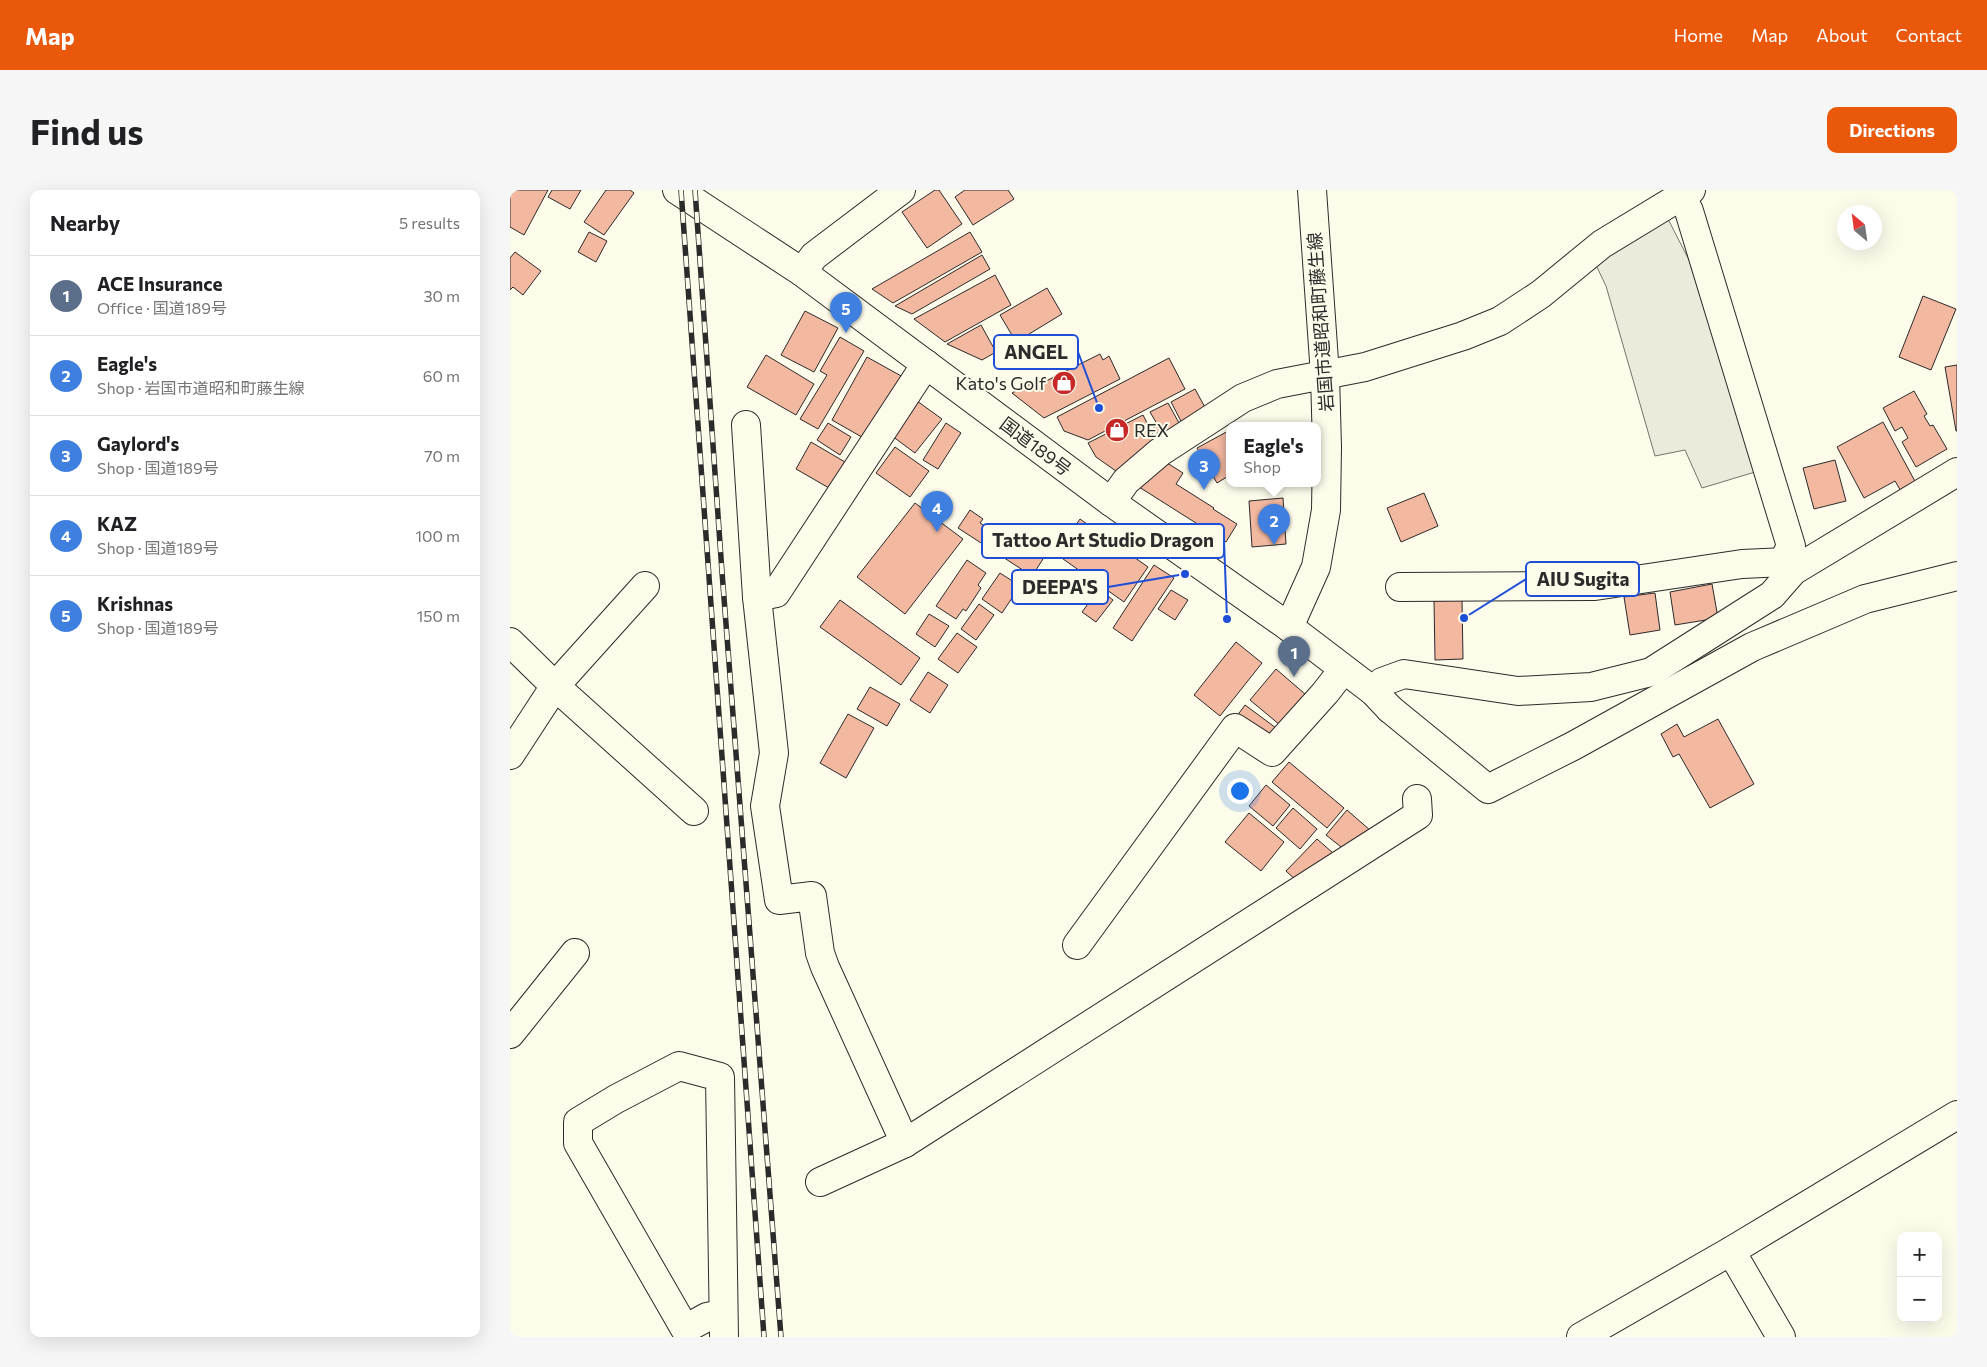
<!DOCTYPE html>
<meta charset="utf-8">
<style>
:root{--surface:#fff;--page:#f6f6f6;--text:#202124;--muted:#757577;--line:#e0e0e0;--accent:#ea580c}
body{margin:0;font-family:Commissioner,"Noto Sans JP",sans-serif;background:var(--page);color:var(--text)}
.controls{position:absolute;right:15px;bottom:15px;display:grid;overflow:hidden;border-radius:10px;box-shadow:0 5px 20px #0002}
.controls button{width:45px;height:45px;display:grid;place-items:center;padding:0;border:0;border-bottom:1px solid var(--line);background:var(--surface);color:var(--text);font:25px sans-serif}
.compass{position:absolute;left:1327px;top:15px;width:45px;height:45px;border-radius:50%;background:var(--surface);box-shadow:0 5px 20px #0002;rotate:331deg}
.you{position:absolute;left:729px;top:600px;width:18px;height:18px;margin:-12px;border:4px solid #fff;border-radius:50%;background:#1a73e8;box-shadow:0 0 0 8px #1a73e833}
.badge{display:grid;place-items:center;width:32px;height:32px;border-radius:50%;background:var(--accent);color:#fff;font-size:16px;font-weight:700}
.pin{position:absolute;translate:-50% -41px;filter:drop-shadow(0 1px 2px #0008)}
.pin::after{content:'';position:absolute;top:26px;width:18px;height:15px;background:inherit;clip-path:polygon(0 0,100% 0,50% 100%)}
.popup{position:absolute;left:716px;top:232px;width:95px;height:65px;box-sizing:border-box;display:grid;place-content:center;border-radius:10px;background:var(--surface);filter:drop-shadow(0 1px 4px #0005);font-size:16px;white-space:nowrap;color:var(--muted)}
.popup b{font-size:19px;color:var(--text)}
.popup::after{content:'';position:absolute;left:50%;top:100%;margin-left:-10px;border:10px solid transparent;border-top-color:var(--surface)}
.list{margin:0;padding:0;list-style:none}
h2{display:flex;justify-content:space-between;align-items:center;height:65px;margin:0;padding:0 20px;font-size:21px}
h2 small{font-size:16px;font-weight:400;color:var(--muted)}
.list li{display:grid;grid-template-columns:32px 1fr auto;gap:15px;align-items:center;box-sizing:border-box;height:80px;padding:0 20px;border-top:1px solid var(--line)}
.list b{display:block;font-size:19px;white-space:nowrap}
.list p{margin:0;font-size:16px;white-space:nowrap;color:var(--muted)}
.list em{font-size:16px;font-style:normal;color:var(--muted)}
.map{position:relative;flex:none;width:1447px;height:1147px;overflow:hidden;border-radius:10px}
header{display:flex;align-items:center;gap:30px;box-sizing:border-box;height:70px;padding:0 25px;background:var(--accent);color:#fff}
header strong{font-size:24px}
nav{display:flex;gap:28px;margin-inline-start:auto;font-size:18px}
.intro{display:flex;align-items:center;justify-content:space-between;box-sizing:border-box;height:120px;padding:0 30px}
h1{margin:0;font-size:35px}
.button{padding:12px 22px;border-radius:10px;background:var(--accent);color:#fff;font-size:18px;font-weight:700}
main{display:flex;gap:30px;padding:0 30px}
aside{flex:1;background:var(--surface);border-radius:10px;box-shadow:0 5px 20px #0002}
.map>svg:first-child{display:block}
.green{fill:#ecebdb;stroke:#74746e}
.building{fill:#f2b8a0;stroke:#2b2b2b}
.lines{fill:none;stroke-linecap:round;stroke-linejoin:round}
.minor-casing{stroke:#2b2b2b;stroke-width:30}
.highway-casing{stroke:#2b2b2b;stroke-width:30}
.minor{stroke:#fdfbea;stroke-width:28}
.highway{stroke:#fdfbea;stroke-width:28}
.rail-casing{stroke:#2b2b2b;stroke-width:5.5}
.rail{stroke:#fdfbea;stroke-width:4;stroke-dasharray:11;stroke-linecap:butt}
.labels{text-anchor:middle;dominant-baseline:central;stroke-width:4;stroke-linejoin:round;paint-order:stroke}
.street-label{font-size:18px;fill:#2b2b2b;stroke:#fdfbea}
.poi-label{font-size:18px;fill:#2b2b2b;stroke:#fdfbea;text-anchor:end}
.leader{fill:none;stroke:#1d4ed8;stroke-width:2}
.callout-dot{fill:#1d4ed8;stroke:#fdfbea;stroke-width:2}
.callout{fill:#fdfbea;stroke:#1d4ed8;stroke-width:2}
.callout-label{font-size:19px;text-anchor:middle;font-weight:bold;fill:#2b2b2b}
</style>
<header>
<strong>Map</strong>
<nav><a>Home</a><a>Map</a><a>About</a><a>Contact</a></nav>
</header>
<div class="intro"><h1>Find us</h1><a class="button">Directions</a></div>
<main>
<aside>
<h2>Nearby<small>5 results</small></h2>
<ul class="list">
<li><span class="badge" style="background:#5c6f8a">1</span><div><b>ACE Insurance</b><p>Office · 国道189号</p></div><em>30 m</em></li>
<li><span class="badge" style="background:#3f7fe0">2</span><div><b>Eagle's</b><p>Shop · 岩国市道昭和町藤生線</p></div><em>60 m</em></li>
<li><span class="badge" style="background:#3f7fe0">3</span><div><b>Gaylord's</b><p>Shop · 国道189号</p></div><em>70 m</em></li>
<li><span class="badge" style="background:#3f7fe0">4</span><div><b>KAZ</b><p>Shop · 国道189号</p></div><em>100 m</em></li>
<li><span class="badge" style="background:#3f7fe0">5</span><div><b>Krishnas</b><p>Shop · 国道189号</p></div><em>150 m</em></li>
</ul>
</aside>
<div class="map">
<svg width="1447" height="1147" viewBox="0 0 1447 1147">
<rect width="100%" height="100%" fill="#fdfbea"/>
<!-- green -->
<polygon class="green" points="1157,27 1179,70 1245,282 1192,298 1175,260 1145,266 1096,96 1085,73"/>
<!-- building -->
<g class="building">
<polygon points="0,0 38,0 14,45 0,37"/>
<polygon points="42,0 71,0 60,19 38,7"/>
<polygon points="96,0 120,0 124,3 94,45 74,32"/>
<polygon points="425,0 429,0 452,34 417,58 392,22"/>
<polygon points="455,0 498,0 504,9 463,35 445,7"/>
<polygon points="79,42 97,51 86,72 68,62"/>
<polygon points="460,42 472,62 383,113 362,99"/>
<polygon points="5,62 31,81 13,105 3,97 0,100 0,68"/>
<polygon points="472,65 480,79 402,124 385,116"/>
<polygon points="485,85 501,115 435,152 404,129"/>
<polygon points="537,98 552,124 506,152 490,125"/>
<polygon points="1413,106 1446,119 1421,180 1389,167"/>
<polygon points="295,121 328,138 304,182 271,165"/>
<polygon points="471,135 486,162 472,170 437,154"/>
<polygon points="330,147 354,161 308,239 290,229 317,185 310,181"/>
<polygon points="590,164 593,170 599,166 610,189 534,228 502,203 532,188 534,192"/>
<polygon points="256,165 304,194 286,225 237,197"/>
<polygon points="357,167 393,187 357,250 322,230"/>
<polygon points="659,168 675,199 578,250 554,241 547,227"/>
<polygon points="1447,175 1447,241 1446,241 1435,177"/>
<polygon points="685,199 697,221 673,235 661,212"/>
<polygon points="1404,201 1417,224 1414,226 1420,236 1423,235 1437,259 1406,277 1392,252 1398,248 1392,237 1385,241 1373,218"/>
<polygon points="407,211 432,229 405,263 382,246"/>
<polygon points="658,213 674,242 653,253 643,236 647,234 640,222"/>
<polygon points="633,225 650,258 613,286 586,267 578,253"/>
<polygon points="1373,232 1407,295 1392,303 1385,291 1354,308 1327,257"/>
<polygon points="318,233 341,247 330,265 307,250"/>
<polygon points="436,233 451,243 428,279 413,270"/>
<polygon points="720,240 720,285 707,293 687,258"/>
<polygon points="301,252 335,272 319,298 286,279"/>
<polygon points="385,257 419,281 400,307 366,283"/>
<polygon points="1325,270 1336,311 1304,319 1293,278"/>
<polygon points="654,271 673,283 666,294 704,318 703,319 727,334 716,352 629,297"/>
<polygon points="914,303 928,336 891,352 877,318"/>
<polygon points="773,308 776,354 742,357 739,311"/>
<polygon points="405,313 453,349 395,424 347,387"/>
<polygon points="460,320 473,329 470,333 520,365 522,363 533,369 522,386 448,338"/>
<polygon points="570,329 638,377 614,412 546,364"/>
<polygon points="457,370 476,383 468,395 471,398 456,421 453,419 446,429 426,416"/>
<polygon points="644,375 664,388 622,451 603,438"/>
<polygon points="490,383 510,396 492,423 472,409"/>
<polygon points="1202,394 1208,428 1165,435 1160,402"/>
<polygon points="589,399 603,410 586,432 572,422"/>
<polygon points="661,400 678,410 665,430 648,419"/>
<polygon points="1145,403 1150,440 1120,445 1114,407"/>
<polygon points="330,410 410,468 391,495 310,437"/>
<polygon points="952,410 953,469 925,470 924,411"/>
<polygon points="469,414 484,425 466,450 451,439"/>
<polygon points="419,424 439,436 425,457 406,444"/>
<polygon points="447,443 467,457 448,483 428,469"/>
<polygon points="726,452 752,473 710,526 684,505"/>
<polygon points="766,479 795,504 770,535 740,510"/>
<polygon points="418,482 438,495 420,523 400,510"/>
<polygon points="360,497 390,514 377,536 347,519"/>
<polygon points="735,515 766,538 754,554 724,530"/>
<polygon points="338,524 364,538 336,588 310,573"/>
<polygon points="1208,529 1244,594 1200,618 1169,564 1163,567 1151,544 1167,534 1174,547"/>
<polygon points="779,572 834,618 817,638 762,592"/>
<polygon points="756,595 780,615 763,636 739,616"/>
<polygon points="783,618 807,639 790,659 766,638"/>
<polygon points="837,620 861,641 835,660 816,645"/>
<polygon points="739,623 774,652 751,681 715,652"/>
<polygon points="807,649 823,663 788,692 776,681"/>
</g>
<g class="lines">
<!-- minor casing -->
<g class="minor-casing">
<g id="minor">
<polyline points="1171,5 1179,21 1281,356 1273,372"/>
<polyline points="292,82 304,66 391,0"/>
<polyline points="236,235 247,407 264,563 255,616 269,710 302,706 310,763 315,777 395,953 908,625 907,609"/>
<polyline points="601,312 616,291 650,262 733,208 767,194 855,177 953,146 990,131 1031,104 1092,54 1181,0"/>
<polyline points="890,397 1085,396 1232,374 1273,372 1283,381"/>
<polyline points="247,407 266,403 416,174"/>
<polyline points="779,437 806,377 816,320 817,257 815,185 802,0"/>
<polyline points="0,452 45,496 184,621"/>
<polyline points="863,501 872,492 894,484 1008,501 1081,497 1141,482 1262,405 1283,381 1447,282"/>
<polyline points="880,519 978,599 1063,556 1242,457 1355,409 1447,386"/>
<polyline points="0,565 45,496 135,396"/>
<polyline points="567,755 725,538 762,562 815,503 833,480"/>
<polyline points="0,844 65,763"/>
<polyline points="310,992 395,953"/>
<polyline points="1221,1061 1271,1147"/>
<polyline points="212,1124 197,1127 175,1139 68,953 68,932 106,909 169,876 210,887 214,1147"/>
<polyline points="1071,1147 1221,1061 1447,925"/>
</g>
</g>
<!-- highway casing -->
<g class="highway-casing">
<polyline id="highway" points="167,0 292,82 601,312 779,437 863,501 880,519"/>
</g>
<!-- minor -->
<use href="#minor" class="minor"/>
<!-- highway -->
<use href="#highway" class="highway"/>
<!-- rail casing -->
<g class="rail-casing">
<g id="rail">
<polyline points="171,0 254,1147"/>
<polyline points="185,0 212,382 271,1147"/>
</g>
</g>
<!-- rail -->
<use href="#rail" class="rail"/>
</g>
<!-- icons -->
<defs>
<g id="shop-disc" transform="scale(1.25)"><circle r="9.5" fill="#c62828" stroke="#fdfbea"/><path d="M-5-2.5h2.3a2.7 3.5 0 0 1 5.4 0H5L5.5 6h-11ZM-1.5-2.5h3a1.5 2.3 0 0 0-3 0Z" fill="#fff"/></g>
</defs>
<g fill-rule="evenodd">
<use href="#shop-disc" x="554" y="193"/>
<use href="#shop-disc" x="607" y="240"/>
</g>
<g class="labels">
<!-- street labels -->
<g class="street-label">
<text transform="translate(810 132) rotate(-94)">岩国市道昭和町藤生線</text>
<text transform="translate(526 256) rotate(37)">国道189号</text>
</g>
<!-- poi labels -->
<g class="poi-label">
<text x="536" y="193">Kato's Golf</text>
<text x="624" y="240" text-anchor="start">REX</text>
</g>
</g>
<!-- callouts -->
<path class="leader" d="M589 218L568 162M717 429L714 351M954 428L1016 389M675 384L598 397"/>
<g class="callout-dot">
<circle cx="589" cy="218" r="5"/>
<circle cx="717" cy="429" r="5"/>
<circle cx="954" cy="428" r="5"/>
<circle cx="675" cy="384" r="5"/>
</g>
<g class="callout">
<rect x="484" y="145" width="84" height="34" rx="5"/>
<rect x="472" y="334" width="242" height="34" rx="5"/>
<rect x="1016" y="372" width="113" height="34" rx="5"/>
<rect x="502" y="380" width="96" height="34" rx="5"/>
</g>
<g class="callout-label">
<text x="526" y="169">ANGEL</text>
<text x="593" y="357">Tattoo Art Studio Dragon</text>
<text x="1073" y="396">AIU Sugita</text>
<text x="550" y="404">DEEPA'S</text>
</g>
</svg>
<div class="controls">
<button>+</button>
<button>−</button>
</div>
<svg class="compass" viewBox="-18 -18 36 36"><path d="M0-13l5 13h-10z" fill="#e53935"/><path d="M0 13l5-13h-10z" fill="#757577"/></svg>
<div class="you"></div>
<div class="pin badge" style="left:784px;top:487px;background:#5c6f8a">1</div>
<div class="pin badge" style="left:764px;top:355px;background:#3f7fe0">2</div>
<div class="popup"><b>Eagle's</b>Shop</div>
<div class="pin badge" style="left:694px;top:300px;background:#3f7fe0">3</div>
<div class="pin badge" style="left:427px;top:342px;background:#3f7fe0">4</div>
<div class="pin badge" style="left:336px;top:143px;background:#3f7fe0">5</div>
</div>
</main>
